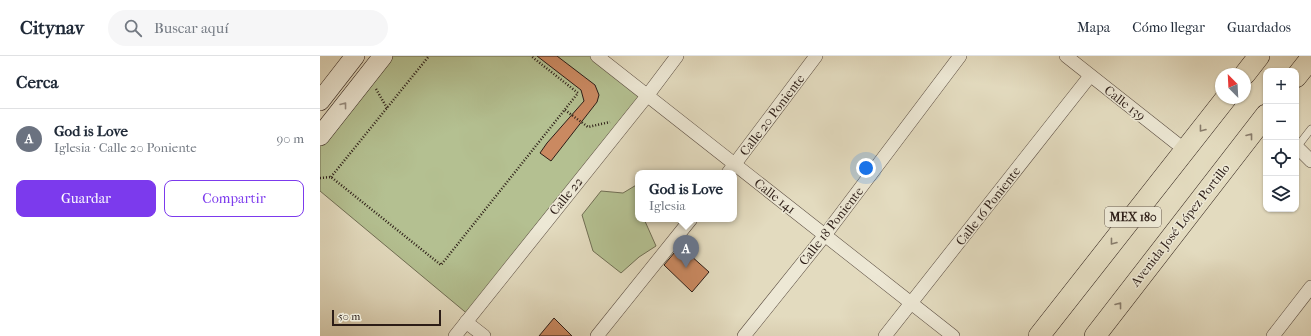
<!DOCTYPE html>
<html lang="es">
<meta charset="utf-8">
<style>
:root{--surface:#fff;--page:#f6f6f7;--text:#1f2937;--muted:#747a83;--line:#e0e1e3;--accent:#7c3aed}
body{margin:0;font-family:"IM FELL French Canon",serif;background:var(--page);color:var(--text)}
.controls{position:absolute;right:12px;top:12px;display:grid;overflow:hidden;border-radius:8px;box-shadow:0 1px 3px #0004}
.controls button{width:36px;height:36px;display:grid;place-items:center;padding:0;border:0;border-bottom:1px solid var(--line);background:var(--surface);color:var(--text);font:20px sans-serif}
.compass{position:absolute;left:895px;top:12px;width:36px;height:36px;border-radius:50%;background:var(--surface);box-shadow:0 1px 3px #0004;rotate:336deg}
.scale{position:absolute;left:12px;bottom:10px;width:109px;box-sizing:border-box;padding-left:4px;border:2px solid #2c1d17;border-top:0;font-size:11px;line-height:14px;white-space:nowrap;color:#2c1d17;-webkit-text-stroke:3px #ede8d5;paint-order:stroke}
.you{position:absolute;left:546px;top:112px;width:14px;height:14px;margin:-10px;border:3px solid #fff;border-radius:50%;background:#1a73e8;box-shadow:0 0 0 6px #1a73e833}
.badge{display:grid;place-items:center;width:26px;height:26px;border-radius:50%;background:var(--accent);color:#fff;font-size:13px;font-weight:700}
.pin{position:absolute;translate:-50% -33px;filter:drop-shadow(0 1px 2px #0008)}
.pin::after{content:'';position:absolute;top:21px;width:14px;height:12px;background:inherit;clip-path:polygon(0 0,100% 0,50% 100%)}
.popup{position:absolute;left:315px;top:114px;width:102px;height:52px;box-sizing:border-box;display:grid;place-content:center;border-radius:8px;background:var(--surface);filter:drop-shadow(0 1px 3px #0005);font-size:13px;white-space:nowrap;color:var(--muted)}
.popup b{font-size:15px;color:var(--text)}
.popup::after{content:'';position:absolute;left:50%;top:100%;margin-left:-8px;border:8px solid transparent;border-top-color:var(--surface)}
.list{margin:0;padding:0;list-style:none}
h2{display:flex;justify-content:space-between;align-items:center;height:52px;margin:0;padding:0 16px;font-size:17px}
h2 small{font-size:13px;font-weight:400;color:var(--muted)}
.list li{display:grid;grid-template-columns:26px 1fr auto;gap:12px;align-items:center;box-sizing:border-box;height:60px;padding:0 16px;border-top:1px solid var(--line)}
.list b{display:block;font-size:15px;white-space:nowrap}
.list p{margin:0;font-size:13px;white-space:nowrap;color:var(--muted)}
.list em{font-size:13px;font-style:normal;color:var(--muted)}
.actions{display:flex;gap:8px;padding:12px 16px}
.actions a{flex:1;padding:9px 0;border:1px solid var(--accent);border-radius:8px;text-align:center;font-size:14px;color:var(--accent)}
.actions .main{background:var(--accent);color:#fff}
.icon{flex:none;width:22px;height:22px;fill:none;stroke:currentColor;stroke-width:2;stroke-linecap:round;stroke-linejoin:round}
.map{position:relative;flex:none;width:991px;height:280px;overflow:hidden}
header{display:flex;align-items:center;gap:24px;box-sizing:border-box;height:56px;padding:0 20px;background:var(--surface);border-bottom:1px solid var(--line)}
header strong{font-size:19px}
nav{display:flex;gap:22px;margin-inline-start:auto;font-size:14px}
.search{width:280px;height:36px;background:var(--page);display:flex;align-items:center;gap:10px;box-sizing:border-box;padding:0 14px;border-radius:22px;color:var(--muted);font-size:15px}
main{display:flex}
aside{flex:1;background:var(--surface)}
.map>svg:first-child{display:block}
.green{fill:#b4c091;stroke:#706e54}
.building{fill:#ca8961;stroke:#2c1d17}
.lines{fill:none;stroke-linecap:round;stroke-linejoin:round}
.lane-casing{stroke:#5a4c41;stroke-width:8}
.street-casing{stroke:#5a4c41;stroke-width:14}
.secondary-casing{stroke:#2c1d17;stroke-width:20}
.primary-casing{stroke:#2c1d17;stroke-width:22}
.path{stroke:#2c1d17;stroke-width:2.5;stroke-dasharray:1 2;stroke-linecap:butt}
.lane{stroke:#ede8d5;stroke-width:7}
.street{stroke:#ede8d5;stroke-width:13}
.secondary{stroke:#ede8d5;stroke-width:19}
.primary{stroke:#e3dbbf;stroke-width:21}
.oneway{stroke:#968d80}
.oneway2{stroke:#887c6b}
.labels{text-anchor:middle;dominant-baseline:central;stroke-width:3;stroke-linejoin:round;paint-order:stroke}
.shield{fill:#ede8d5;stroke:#665a50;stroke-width:1}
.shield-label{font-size:12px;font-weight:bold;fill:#2c1d17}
.street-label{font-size:13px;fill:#2c1d17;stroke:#ede8d5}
</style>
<header>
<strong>Citynav</strong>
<div class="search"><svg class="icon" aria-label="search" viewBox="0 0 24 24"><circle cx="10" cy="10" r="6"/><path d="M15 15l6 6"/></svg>Buscar aquí</div>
<nav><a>Mapa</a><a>Cómo llegar</a><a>Guardados</a></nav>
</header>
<main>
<aside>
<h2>Cerca<small></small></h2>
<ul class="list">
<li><span class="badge" style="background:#6b7280">A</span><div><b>God is Love</b><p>Iglesia · Calle 20 Poniente</p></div><em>90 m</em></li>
</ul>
<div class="actions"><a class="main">Guardar</a><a>Compartir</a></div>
</aside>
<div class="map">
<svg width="991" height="280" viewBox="0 0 991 280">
<rect width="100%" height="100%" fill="#e3dbbf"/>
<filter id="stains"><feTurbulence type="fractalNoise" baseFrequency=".005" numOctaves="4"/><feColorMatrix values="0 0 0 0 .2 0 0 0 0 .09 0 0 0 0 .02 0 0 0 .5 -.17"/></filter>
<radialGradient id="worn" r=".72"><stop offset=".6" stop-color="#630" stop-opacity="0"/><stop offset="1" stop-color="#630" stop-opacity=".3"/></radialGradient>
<!-- green -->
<g class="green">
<polygon points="63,0 277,0 327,40 150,260 0,135 0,80"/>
<polygon points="318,128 318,163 324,163 336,190 319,201 301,217 273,195 262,159 281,135 303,137"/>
</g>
<!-- building -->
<g class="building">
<polygon points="217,0 237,0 275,29 279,39 277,46 231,105 220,97 227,87 264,45 261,34"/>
<polygon points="360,190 389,216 372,236 344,209"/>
<polygon points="234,262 252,280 219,280"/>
</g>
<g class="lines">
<!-- lane casing -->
<g class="lane-casing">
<polyline id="lane" points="977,91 991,73"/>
</g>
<!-- street casing -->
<g class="street-casing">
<g id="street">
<polyline points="277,0 633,280"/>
<polyline points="746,0 865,94"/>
<polyline points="976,90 991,105"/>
<polyline points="408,117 496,0"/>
<polyline points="146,266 164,280"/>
<polyline points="135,280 327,40 357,0"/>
<polyline points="277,280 371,163"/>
<polyline points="424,280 505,179 640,0"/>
<polyline points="565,280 770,20"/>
<polyline points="953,280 991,231"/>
</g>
</g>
<!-- secondary casing -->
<g class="secondary-casing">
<g id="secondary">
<polyline points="0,45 35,0"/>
<polyline points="0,80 63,0"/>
</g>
</g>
<!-- primary casing -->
<g class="primary-casing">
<g id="primary">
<polyline points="925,18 939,0"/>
<polyline points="976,21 991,2"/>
<polyline points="719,280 906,42"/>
<polyline points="775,280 946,59"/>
</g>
</g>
<!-- path -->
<g class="path">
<polyline points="56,33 67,52"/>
<polyline points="245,54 268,71 290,66"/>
<polyline points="11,121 109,0"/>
<polyline points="0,122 11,121 121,209 258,37 211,0"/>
</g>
<!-- lane -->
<use href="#lane" class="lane"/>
<!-- street -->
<use href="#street" class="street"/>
<!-- secondary -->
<use href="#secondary" class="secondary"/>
<!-- primary -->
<use href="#primary" class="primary"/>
</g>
<!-- one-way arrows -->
<defs><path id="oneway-chevron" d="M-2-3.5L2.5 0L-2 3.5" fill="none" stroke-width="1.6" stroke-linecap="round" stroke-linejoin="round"/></defs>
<use class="oneway" href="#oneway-chevron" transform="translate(24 49) rotate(-52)"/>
<g class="oneway2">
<use href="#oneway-chevron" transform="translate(882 73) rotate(128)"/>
<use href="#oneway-chevron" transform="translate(930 80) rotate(-52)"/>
<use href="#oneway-chevron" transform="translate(793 186) rotate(128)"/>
<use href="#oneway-chevron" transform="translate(799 249) rotate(-52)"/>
</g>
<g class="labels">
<!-- shield labels -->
<rect class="shield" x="785" y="151" width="56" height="20" rx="3"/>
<g class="shield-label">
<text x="813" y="161">MEX 180</text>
</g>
<!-- street labels -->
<g class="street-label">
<text transform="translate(805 47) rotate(38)">Calle 139</text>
<text transform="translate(452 59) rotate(-53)">Calle 20 Poniente</text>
<text transform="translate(246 140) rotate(-51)">Calle 22</text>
<text transform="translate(455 140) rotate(38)">Calle 141</text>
<text transform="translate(668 150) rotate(-52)">Calle 16 Poniente</text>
<text transform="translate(860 169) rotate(-52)">Avenida José López Portillo</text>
<text transform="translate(511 170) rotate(-52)">Calle 18 Poniente</text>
</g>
</g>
<rect width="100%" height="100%" filter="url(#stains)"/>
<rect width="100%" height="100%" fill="url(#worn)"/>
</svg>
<div class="controls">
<button>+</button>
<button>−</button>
<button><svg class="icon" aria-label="locate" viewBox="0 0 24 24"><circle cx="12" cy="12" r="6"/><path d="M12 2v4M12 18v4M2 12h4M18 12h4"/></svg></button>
<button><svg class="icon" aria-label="layers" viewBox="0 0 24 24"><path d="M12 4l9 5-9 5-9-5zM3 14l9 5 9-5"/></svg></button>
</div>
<svg class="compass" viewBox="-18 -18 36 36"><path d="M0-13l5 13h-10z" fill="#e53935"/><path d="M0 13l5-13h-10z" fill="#747a83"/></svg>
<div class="scale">50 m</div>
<div class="you"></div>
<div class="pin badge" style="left:366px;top:212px;background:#6b7280">A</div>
<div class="popup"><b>God is Love</b>Iglesia</div>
</div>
</main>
